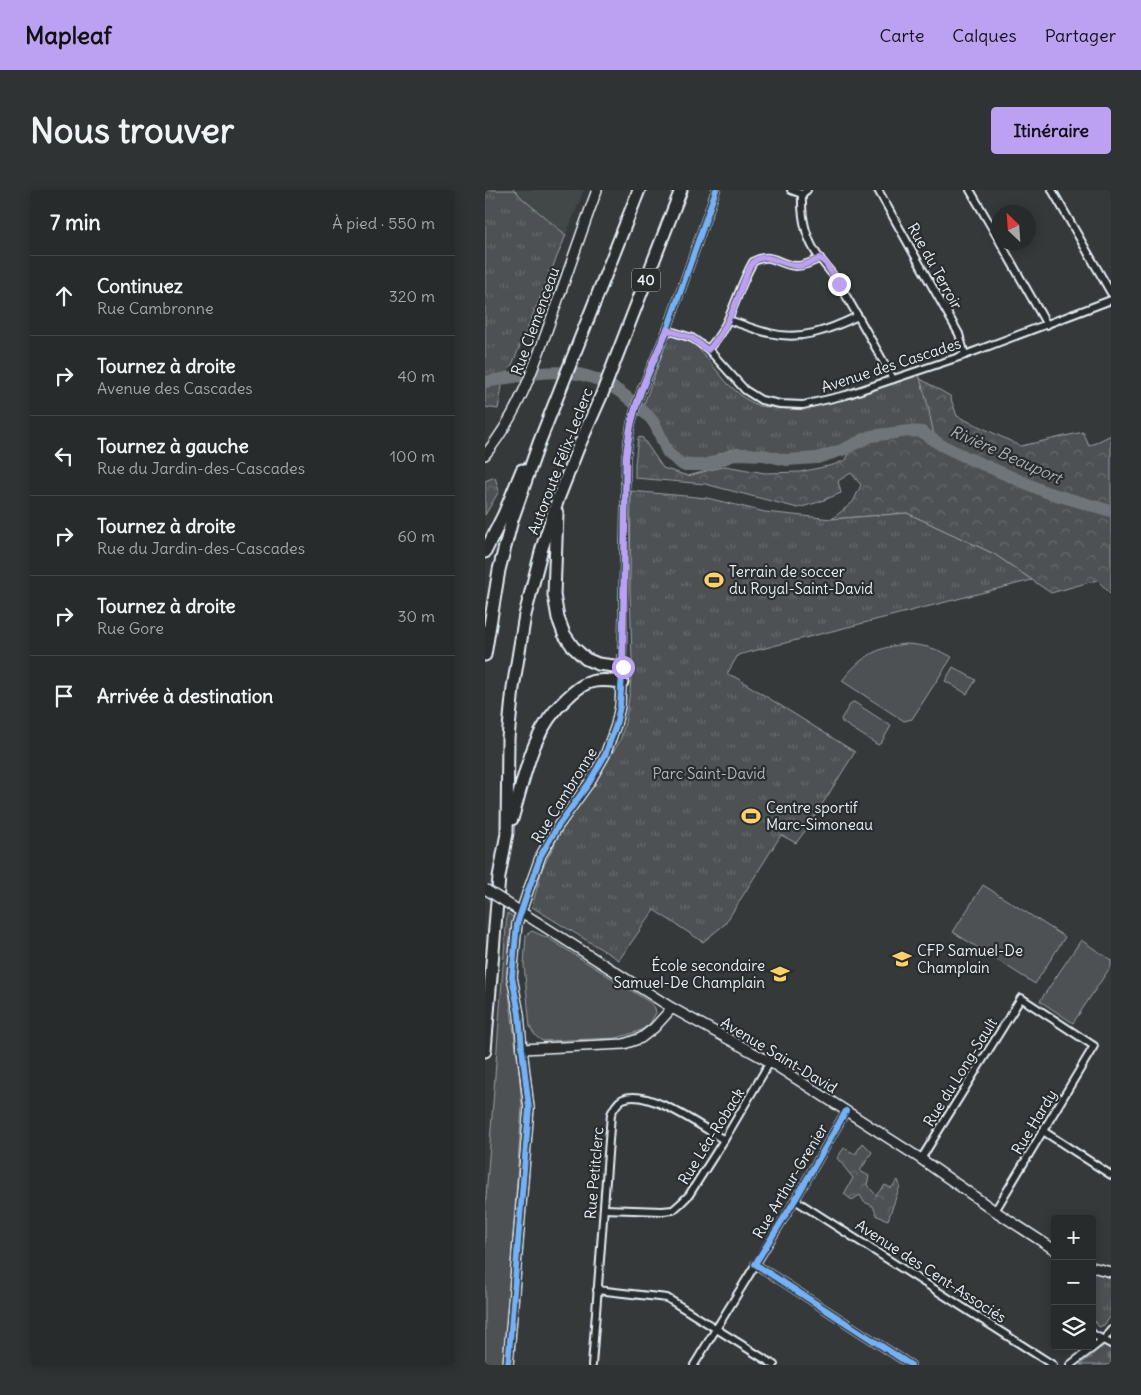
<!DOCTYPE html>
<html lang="fr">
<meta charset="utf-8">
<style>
:root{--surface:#282b2c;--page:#303334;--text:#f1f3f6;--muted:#a5a7a9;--line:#444748;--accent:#bca0f2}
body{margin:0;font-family:Delius,sans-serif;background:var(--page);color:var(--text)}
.controls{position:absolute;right:15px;bottom:15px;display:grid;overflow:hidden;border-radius:5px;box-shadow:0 2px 12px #0003}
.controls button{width:45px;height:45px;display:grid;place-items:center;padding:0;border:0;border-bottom:1px solid var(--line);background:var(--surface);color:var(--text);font:25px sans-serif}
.compass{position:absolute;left:506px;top:15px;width:45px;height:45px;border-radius:50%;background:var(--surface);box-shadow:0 2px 12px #0003;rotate:335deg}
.stop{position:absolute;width:15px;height:15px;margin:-11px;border:4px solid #bca0f2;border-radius:50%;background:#fff}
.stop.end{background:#bca0f2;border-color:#fff;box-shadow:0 1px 5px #0008}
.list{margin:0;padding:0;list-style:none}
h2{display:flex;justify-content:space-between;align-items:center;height:65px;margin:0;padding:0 20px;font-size:21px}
h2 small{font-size:16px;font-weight:400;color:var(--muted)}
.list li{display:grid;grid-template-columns:32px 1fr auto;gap:15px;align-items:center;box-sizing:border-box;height:80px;padding:0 20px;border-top:1px solid var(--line)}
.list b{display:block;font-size:19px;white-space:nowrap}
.list p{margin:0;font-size:16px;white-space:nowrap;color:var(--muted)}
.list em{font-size:16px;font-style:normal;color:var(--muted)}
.icon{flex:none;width:28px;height:28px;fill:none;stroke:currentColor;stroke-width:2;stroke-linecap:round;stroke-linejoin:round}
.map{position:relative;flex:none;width:626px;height:1175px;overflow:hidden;border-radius:5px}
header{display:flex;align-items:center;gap:30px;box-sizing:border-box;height:70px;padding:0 25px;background:var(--accent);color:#111}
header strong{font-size:24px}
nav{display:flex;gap:28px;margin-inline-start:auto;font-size:18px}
.intro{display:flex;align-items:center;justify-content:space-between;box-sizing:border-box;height:120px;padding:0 30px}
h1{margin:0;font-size:35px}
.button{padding:12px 22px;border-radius:5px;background:var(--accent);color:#111;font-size:18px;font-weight:700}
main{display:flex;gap:30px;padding:0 30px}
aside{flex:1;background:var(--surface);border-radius:5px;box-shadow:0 2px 12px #0003}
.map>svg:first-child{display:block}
.built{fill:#424647}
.green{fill:#4d5152;stroke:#9aa1a5}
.forest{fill:url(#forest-crowns);stroke:#9aa1a5}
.cemetery{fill:url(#cemetery-stones);stroke:#9aa1a5}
.park{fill:url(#park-tufts);stroke:#9aa1a5}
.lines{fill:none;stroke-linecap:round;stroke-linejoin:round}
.river{stroke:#707579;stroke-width:12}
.street-casing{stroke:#e8f1f8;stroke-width:10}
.secondary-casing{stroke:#e8f1f8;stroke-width:12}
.highway-casing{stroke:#e8f1f8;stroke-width:15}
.street{stroke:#2a2d2e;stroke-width:6}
.secondary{stroke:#2a2d2e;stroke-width:9}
.highway{stroke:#2a2d2e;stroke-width:11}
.secondary-bridge-casing{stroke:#e8f1f8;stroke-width:12;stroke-linecap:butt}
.secondary-bridge{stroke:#2a2d2e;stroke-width:9}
.cycleway-casing{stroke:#2a2d2e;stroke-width:9}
.cycleway{stroke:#73b2f8;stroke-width:6}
.route{stroke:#bca0f2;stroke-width:6}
.labels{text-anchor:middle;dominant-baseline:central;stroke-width:4.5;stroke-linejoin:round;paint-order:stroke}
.shield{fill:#2a2d2e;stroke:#afb6bb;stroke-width:1}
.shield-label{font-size:14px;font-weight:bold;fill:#e8f1f8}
.street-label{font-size:15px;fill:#e8f1f8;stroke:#2a2d2e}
.poi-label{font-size:15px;fill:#e8f1f8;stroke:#2a2d2e;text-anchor:start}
.park-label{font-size:15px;fill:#b2b9be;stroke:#2a2d2e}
.water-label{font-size:16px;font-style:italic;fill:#acb3b8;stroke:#2a2d2e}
</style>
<header>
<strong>Mapleaf</strong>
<nav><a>Carte</a><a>Calques</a><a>Partager</a></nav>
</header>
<div class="intro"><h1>Nous trouver</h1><a class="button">Itinéraire</a></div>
<main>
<aside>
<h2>7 min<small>À pied · 550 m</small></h2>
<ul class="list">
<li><svg class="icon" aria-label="ahead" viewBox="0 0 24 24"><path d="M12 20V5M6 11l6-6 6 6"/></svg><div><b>Continuez</b><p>Rue Cambronne</p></div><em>320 m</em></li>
<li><svg class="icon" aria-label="right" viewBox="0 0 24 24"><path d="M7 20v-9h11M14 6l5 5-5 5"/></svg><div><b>Tournez à droite</b><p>Avenue des Cascades</p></div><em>40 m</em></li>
<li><svg class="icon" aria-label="left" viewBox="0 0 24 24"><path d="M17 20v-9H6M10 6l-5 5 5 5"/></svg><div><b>Tournez à gauche</b><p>Rue du Jardin-des-Cascades</p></div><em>100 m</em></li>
<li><svg class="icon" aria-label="right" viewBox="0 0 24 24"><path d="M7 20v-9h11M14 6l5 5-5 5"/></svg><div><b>Tournez à droite</b><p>Rue du Jardin-des-Cascades</p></div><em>60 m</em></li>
<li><svg class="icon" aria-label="right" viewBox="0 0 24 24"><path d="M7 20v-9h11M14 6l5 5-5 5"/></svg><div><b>Tournez à droite</b><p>Rue Gore</p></div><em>30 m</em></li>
<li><svg class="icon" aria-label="arrive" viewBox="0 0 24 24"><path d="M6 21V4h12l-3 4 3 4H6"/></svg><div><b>Arrivée à destination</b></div></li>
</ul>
</aside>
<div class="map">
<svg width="626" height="1175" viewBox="0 0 626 1175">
<defs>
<pattern id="forest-crowns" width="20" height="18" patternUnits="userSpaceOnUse" patternTransform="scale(1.25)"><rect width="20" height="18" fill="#4d5152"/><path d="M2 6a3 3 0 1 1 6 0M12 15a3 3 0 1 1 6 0" fill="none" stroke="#676a6c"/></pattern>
<pattern id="cemetery-stones" width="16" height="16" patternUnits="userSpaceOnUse" patternTransform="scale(1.25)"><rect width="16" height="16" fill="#4d5152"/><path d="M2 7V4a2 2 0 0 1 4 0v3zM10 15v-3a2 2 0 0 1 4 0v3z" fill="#676a6c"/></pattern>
<pattern id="park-tufts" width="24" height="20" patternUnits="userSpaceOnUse" patternTransform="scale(1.25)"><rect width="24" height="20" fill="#4d5152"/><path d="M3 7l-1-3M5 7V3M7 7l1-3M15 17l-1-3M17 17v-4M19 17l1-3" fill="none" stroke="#676a6c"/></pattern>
</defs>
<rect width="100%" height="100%" fill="#35393a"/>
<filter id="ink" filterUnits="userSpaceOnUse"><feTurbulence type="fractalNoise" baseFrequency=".02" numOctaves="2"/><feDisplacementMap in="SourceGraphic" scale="10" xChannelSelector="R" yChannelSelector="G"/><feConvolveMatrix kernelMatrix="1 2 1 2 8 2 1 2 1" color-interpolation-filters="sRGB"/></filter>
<g filter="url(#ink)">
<!-- built -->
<polygon class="built" points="30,0 99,0 81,45 38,9"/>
<!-- green -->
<g class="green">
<path d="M422,454C439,455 453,459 467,467L427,529L419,531L357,491C374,468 393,456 422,454Z"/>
<polygon points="468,477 491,490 482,504 460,491"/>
<polygon points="369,512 406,536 396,553 393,555 357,532 356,529 366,513"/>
<polygon points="498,695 580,747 550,794 468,742"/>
<polygon points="22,723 30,728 24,787 25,812 34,881 37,917 19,1175 0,1175 0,1021"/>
<path d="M47,741L63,748L166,813L170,818L171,823L164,835L154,841L132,848L58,851C51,848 49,844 45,837L39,775L41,745Z"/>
<polygon points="596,750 626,770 626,776 588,833 555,811"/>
</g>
<!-- forest -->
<g class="forest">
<polygon points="434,188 465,206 472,226 536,256 598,242 604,256 626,245 626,404 612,390 566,403 509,364 422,323 347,329 368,312 376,295 366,283 353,291 356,303 334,312 313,318 220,294 150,288 150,274 153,248 157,247 178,278 203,286 240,276 280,283 315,282 348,275 361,270 368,254 364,247 324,227"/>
<polygon points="10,287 14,301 0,325 0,291"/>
<polygon points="378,953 387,962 375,981 384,986 382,995 391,1005 400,995 406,998 413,990 415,996 403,1030 392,1026 388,1016 379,1012 375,1005 367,1010 359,1004 368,988 352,968 359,958 370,964"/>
</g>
<!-- cemetery -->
<polygon class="cemetery" points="619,1155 626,1159 626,1175 595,1175"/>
<!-- park -->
<g class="park">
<polygon points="0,0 30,0 38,9 81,45 27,175 19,185 13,219 0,217"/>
<path d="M184,145L210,154L243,194L259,208L274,216L302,219L332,215L433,181L442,212L449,245C444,243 439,241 434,240C422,238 393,241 381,245C364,251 347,263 328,266C303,269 278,257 252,259C234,260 212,280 194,268C181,259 178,242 170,230C166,224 162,219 159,214Z"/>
<polygon points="146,301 222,308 280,322 347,329 422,323 509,364 547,390 253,465 242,484 250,487 370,562 323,637 311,653 296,645 240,734 218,752 169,720 134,770 47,717 57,679 74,645 135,551 140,533 145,501 147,469 145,400"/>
<polygon points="607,1082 626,1088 626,1126 619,1135 614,1137 607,1128"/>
</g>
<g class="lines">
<!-- river -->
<path class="river" d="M0,192C58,182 100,169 149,213C154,218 161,223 166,229C174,238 177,253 183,263C187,267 193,271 198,275H221L252,264L278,265L301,270L332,268L357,260L386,246L424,241L437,242L456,255L481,267L561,302L626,321"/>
<!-- street casing -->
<g class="street-casing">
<g id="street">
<polyline points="306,0 317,4 322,0"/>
<polyline points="393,0 474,144 480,165"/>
<polyline points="485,0 514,50"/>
<polyline points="567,0 626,103"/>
<path d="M317,4C316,27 320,47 333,66C341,77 350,86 356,97C374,128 391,158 408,189"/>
<polyline points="515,52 562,135"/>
<path d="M243,130C257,134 270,140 284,143C317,151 344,140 373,126"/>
<polyline points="182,140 207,148 223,159 260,200 276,210 295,214 318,215 361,205 480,165 626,110"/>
<path d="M223,159C247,135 251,101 268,72C286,61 293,75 311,76C320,76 327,72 335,68"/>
<polyline points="137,477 141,266 146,234 150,219 156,201 182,140 231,0"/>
<polyline points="558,941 626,985"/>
<polyline points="436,969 536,808 609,856 510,1021"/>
<polyline points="310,1010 568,1175"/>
<polyline points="119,1019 177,1021 188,1020 196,1013 204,1005 239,950 285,872"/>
<polyline points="270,1074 426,1175"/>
<polyline points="112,1100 182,1108 289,1175"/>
<polyline points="607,1143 609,1145 626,1154"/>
<path d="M107,1175L126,924C129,918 132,912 138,909C163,898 217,937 239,950"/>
<polyline points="209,1175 310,1010 361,921"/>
<polyline points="585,1175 619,1149 626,1140"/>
</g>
</g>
<!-- secondary casing -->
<g class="secondary-casing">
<g id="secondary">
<path d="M0,265C33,225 49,177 66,129C82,86 96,43 112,0"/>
<polyline points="52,732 187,818 285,872 436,969 510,1021 570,1060"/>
<polyline points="37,859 139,854 156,848 169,838 187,818"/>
<polyline points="607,1077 626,1082"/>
<polyline points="23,1175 44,918 37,859 34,824 27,787 32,734 43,701 56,665 73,636 104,593 120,565 131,535 135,516 137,477"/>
</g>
</g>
<!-- highway casing -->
<g class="highway-casing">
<g id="highway">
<polyline points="72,323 69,405 73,428 79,444 88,457 101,469 113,474 137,477"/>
<polyline points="0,362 19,324 37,280"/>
<polyline points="0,465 14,380 27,330 54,253 154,0"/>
<path d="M27,629C40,586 46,541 81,509C88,502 97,494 106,492C116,489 127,491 137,492"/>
<polyline points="0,861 14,687 22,643 23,548 28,498 40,425 57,358 73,309 93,258 117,204 196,0"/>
</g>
</g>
<!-- street -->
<use href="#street" class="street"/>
<!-- secondary -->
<use href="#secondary" class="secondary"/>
<!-- highway -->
<use href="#highway" class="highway"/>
<!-- secondary-bridge casing -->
<g class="secondary-bridge-casing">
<polyline id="secondary-bridge" points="0,699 52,732"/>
</g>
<!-- secondary-bridge -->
<use href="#secondary-bridge" class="secondary-bridge"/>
<!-- cycleway casing -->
<g class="cycleway-casing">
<g id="cycleway">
<polyline points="361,921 310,1010 270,1074 426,1175"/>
<polyline points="23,1175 44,918 37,859 34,824 27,787 32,734 43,701 56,665 73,636 104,593 120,565 131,535 135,516 137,483 141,266 146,234 150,219 156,201 182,140 231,0"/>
</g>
</g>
<!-- cycleway -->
<use href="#cycleway" class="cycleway"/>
</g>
</g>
<g class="lines" filter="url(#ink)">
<!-- route -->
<path class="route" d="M138,477L141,266C143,250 145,235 150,220C157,192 171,166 182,140L207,148L223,160C244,138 253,106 264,78C277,56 294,75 312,76C320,76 327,72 335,68L341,74L354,94"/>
</g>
<!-- icons -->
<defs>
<g id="stadium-bare" transform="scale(1.5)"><path d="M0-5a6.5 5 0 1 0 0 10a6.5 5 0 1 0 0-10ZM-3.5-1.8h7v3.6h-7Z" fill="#ffd166" stroke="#2a2d2e" stroke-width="2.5" paint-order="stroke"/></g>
<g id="school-bare" transform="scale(1.5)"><path d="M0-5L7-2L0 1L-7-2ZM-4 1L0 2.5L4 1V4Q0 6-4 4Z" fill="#ffd166" stroke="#2a2d2e" stroke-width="2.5" paint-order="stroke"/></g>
</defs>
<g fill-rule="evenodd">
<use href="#stadium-bare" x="229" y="390"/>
<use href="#stadium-bare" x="266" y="626"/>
<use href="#school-bare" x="417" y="769"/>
<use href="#school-bare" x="295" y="784"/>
</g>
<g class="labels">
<!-- shield labels -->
<rect class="shield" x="147" y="78.5" width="28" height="23" rx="4"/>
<g class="shield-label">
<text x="161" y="90">40</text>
</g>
<!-- street labels -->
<g class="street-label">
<text transform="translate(450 76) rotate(61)">Rue du Terroir</text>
<text transform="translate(50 131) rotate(-70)">Rue Clemenceau</text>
<text transform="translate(406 175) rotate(-18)">Avenue des Cascades</text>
<text transform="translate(75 271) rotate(-69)">Autoroute Félix-Leclerc</text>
<text transform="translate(79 605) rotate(-58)">Rue Cambronne</text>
<text transform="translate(294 865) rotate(31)">Avenue Saint-David</text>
<text transform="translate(475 882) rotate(-58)">Rue du Long-Sault</text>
<text transform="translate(549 932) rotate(-59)">Rue Hardy</text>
<text transform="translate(226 946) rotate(-58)">Rue Léa-Roback</text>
<text transform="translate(109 983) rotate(-85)">Rue Petitclerc</text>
<text transform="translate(305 991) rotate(-59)">Rue Arthur-Grenier</text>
<text transform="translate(446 1081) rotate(33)">Avenue des Cent-Associés</text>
</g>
<!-- poi labels -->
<g class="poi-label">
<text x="244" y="381">Terrain de soccer<tspan x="244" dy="17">du Royal-Saint-David</tspan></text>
<text x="281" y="617">Centre sportif<tspan x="281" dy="17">Marc-Simoneau</tspan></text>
<text x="432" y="760">CFP Samuel-De<tspan x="432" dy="17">Champlain</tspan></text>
<text x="280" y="775" text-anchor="end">École secondaire<tspan x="280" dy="17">Samuel-De Champlain</tspan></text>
</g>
<!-- park labels -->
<g class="park-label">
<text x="224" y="583">Parc Saint-David</text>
</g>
<!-- water labels -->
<g class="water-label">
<text transform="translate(521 264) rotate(24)">Rivière Beauport</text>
</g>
</g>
</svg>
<div class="controls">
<button>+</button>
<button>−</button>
<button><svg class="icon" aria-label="layers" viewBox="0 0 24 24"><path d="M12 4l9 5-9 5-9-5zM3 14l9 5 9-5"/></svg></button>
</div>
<svg class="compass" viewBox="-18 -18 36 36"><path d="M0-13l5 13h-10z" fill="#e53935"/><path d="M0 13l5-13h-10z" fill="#a5a7a9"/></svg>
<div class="stop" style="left:138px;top:477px"></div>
<div class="stop end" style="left:354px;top:94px"></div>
</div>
</main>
